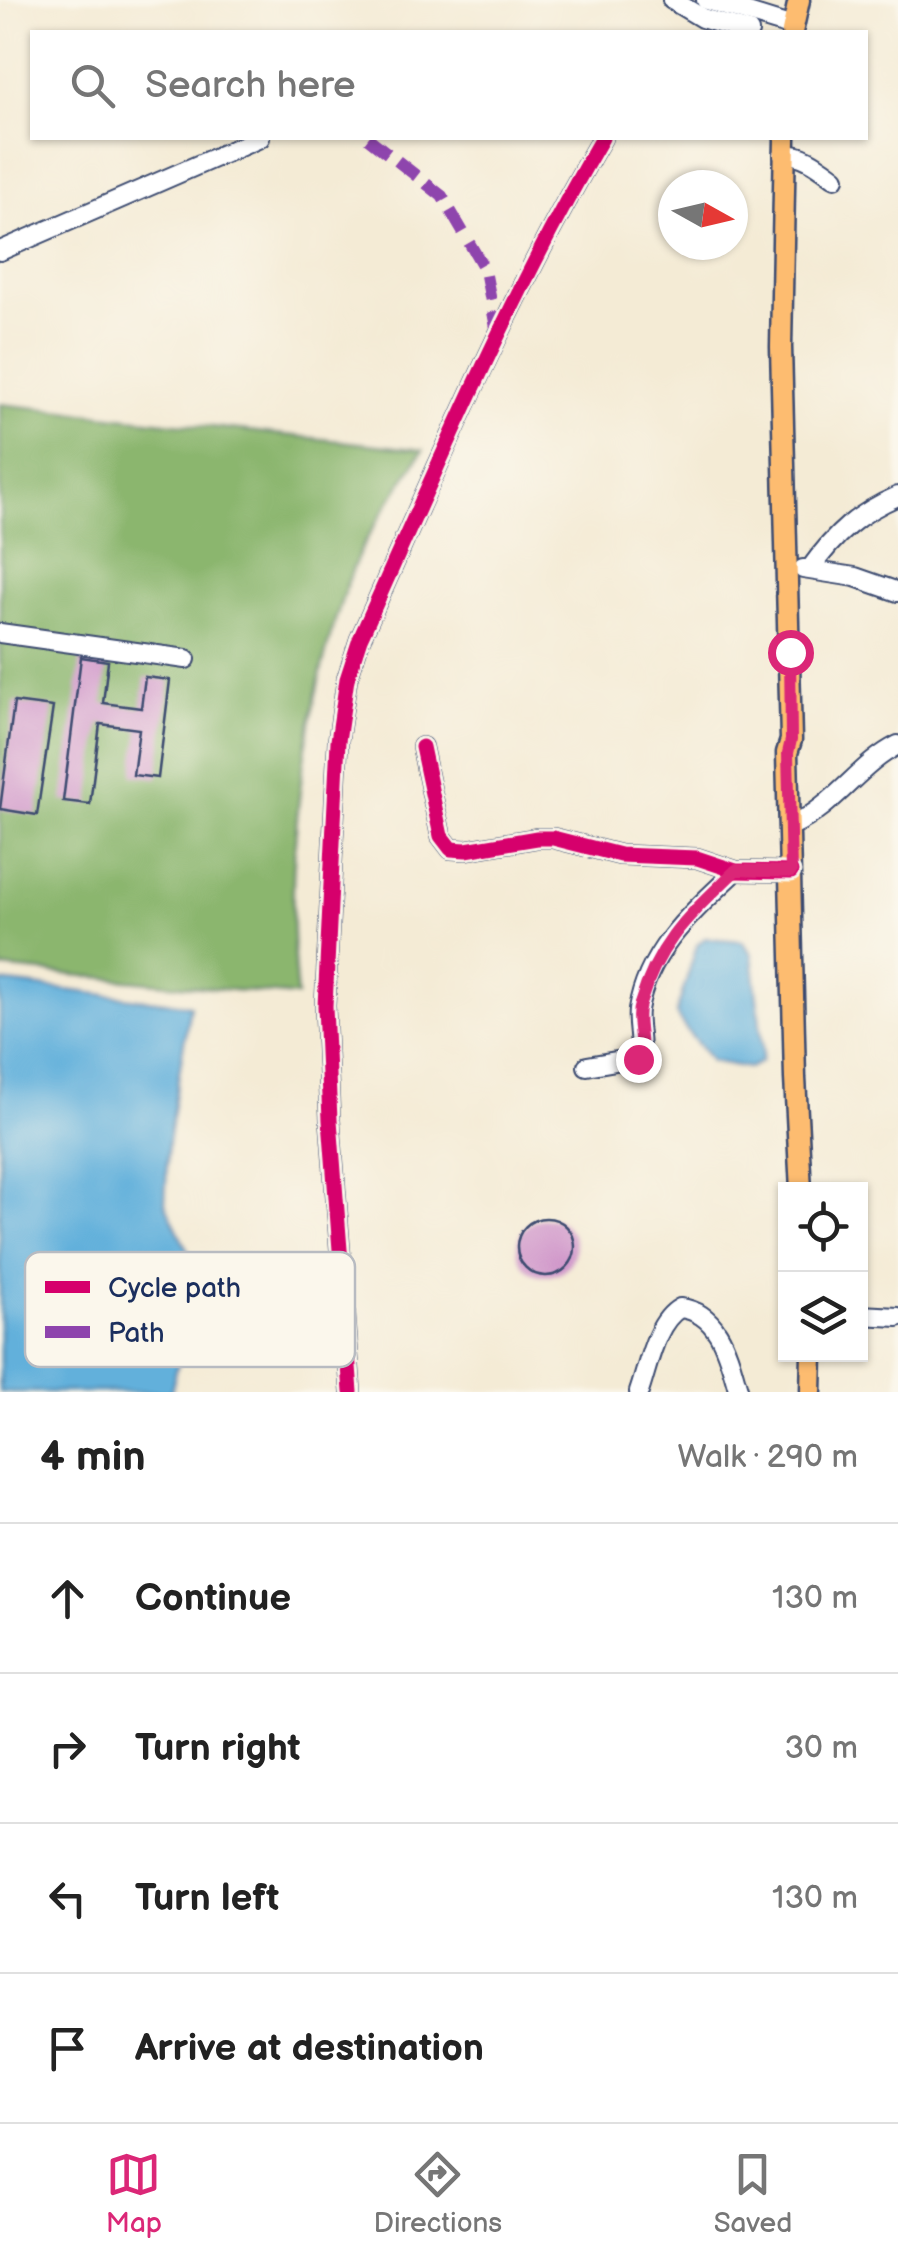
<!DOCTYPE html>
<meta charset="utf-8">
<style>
:root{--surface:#fff;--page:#f6f6f6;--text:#222;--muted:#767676;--line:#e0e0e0;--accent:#db2777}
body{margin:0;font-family:"Balsamiq Sans",sans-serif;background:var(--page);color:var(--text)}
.controls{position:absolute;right:30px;bottom:30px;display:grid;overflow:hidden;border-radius:0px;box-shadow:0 2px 8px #0004}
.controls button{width:90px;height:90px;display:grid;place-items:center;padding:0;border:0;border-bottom:2px solid var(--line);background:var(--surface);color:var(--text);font:50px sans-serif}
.compass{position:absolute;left:658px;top:170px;width:90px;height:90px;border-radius:50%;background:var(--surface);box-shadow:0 2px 8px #0004;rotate:98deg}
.stop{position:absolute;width:30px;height:30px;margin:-22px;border:8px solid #db2777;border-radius:50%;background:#fff}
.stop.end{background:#db2777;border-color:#fff;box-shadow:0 2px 10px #0008}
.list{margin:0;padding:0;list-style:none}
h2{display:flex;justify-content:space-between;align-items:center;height:130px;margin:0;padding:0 40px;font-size:42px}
h2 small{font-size:32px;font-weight:400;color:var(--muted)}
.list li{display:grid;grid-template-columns:65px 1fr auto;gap:30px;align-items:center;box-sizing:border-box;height:150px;padding:0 40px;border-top:2px solid var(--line)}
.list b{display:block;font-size:38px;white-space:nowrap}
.list em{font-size:32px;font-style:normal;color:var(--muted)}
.icon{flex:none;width:55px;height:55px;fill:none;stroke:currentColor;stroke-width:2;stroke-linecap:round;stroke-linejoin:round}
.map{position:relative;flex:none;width:898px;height:1392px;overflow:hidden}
.search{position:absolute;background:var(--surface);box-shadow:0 2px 8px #0004;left:30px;right:30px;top:30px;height:110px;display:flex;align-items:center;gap:25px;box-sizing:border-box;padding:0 35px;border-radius:0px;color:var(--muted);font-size:38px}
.sheet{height:730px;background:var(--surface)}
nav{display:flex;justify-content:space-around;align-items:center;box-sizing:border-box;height:140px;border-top:2px solid var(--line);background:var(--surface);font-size:28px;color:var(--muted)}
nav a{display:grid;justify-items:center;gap:5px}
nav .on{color:var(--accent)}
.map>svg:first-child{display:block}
.forest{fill:#8bb66e;stroke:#537266;stroke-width:2.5}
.water{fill:#62b0db;stroke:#3e709c;stroke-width:2.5}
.building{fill:#cf94c9}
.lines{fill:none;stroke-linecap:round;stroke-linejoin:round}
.minor-casing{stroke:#3c4b70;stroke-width:22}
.major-casing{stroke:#3c4b70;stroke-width:25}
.minor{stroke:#fff;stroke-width:18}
.major{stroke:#fdbc70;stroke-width:20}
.quiet{stroke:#8e44ad;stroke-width:12;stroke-dasharray:25 12;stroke-linecap:butt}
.cycleway-casing{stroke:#fbf7ec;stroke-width:21}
.cycleway{stroke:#d6006c;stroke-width:15}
.route{stroke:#db2777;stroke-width:12}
.key{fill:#fbf7ec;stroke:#b8bbc1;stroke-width:2.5}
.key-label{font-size:28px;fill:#1b2f5e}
</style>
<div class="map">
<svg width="898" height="1392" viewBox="0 0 898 1392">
<rect width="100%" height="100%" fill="#fbf7ec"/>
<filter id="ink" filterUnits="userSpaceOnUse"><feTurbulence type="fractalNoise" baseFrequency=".01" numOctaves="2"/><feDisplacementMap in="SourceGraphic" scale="20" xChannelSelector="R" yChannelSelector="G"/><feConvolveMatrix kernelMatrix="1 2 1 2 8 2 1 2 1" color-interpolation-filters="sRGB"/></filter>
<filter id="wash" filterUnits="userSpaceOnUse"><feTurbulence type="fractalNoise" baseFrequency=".0048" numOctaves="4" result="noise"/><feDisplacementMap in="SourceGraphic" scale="40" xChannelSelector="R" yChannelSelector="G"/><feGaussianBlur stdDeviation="2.25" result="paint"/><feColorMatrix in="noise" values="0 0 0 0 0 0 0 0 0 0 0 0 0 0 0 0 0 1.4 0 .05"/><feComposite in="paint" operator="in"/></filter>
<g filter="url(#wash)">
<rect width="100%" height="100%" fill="#f4ebd5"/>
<!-- forest -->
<path class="forest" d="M0,404L423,450C403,483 366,533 353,568C304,697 283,859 297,996L0,968Z"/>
<!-- water -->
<g class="water">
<path d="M705,938L742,941L752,954L763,1050L761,1062L749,1068L711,1061C700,1044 685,1032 676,1014L697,945Z"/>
<polygon points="0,982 190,1005 168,1142 165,1204 199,1274 171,1392 0,1392"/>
</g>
<g id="blocks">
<!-- building -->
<g class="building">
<polygon points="81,657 108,661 103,703 141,708 145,677 170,680 158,778 133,775 139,729 100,724 90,804 63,801"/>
<polygon points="14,702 53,707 37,815 0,809"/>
<circle cx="546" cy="1247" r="29"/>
</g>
</g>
</g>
<g filter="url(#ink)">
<use href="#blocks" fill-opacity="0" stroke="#3c4b70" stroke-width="2.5"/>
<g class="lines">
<!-- minor casing -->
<g class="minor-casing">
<g id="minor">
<polyline points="672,0 702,18 749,32"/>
<polyline points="706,0 793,27"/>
<path d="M783,155C802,152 820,167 835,178"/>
<polyline points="0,251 260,138"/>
<polyline points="803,569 855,577 898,592"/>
<path d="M810,569C835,534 858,513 898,496"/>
<polyline points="0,633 186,659"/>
<polyline points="422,747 441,836 451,849 466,850 537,838 553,838 620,855 697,858 736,871 791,872"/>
<path d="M791,826C837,805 858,765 898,745"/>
<path d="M587,1066L639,1057C642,1042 636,1026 638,1010C648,949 694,911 736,871"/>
<polyline points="860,1315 898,1317"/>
<path d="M351,1392L330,1120L325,1006L338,741L347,679L360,639C436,471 509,297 602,138"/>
<path d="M639,1392C648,1367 655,1322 680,1308C721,1312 729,1359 739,1392"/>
</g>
</g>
<!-- major casing -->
<g class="major-casing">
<g id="major">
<polyline points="792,32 799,0"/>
<polyline points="785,138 781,347 791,740 787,753 795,1078 801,1190"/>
<polyline points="811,1392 812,1354"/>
</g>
</g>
<!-- minor -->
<use href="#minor" class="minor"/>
<!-- major -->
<use href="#major" class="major"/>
<!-- quiet -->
<polyline class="quiet" points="368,138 442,196 485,270 497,333"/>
<!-- cycleway casing -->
<g class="cycleway-casing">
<g id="cycleway">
<polyline points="422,747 441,836 451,849 466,850 537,838 553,838 620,855 697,858 736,871 791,872"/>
<path d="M351,1392L330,1120L325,1006L338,741L347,679L360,639C436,471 509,297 602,138"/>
</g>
</g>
<!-- cycleway -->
<use href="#cycleway" class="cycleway"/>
</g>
</g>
<g class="lines" filter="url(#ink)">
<!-- route -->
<path class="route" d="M638,1059C645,1042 634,1022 640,1004C659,940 690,915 736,870L791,872L788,753L791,740L790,652"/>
</g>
<!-- legend -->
<rect x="25" y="1252" width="330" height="115" rx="15" class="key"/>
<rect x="45" y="1281" width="45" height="12" fill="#d6006c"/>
<rect x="45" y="1326" width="45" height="12" fill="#8e44ad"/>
<g class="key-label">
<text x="108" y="1297">Cycle path</text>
<text x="108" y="1342">Path</text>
</g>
</svg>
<div class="controls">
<button><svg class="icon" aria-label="locate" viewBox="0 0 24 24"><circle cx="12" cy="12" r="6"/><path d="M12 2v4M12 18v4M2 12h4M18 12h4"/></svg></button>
<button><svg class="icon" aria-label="layers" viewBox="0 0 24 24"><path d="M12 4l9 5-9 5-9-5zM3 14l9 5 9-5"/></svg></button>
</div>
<svg class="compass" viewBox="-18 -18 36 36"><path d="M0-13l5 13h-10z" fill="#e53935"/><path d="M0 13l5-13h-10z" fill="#767676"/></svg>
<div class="stop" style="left:790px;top:652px"></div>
<div class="stop end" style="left:638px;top:1059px"></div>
<div class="search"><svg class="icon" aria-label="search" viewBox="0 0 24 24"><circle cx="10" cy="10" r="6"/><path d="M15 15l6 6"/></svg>Search here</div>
</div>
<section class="sheet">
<h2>4 min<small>Walk · 290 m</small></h2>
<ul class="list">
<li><svg class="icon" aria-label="ahead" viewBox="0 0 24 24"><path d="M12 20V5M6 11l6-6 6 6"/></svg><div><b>Continue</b></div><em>130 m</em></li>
<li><svg class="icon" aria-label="right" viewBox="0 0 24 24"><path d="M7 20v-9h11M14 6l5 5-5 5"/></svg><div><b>Turn right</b></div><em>30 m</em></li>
<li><svg class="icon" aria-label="left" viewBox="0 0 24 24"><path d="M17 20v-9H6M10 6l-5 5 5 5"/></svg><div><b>Turn left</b></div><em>130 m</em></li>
<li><svg class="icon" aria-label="arrive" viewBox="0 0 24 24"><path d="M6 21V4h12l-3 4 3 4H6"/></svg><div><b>Arrive at destination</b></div></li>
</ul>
</section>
<nav>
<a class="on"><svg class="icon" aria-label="map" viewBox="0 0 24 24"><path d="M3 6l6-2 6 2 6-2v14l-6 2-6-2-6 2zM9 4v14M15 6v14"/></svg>Map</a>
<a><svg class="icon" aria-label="directions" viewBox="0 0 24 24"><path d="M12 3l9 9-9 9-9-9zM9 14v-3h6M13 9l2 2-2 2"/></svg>Directions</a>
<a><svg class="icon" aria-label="saved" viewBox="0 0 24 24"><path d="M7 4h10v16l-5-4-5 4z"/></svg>Saved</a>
</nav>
